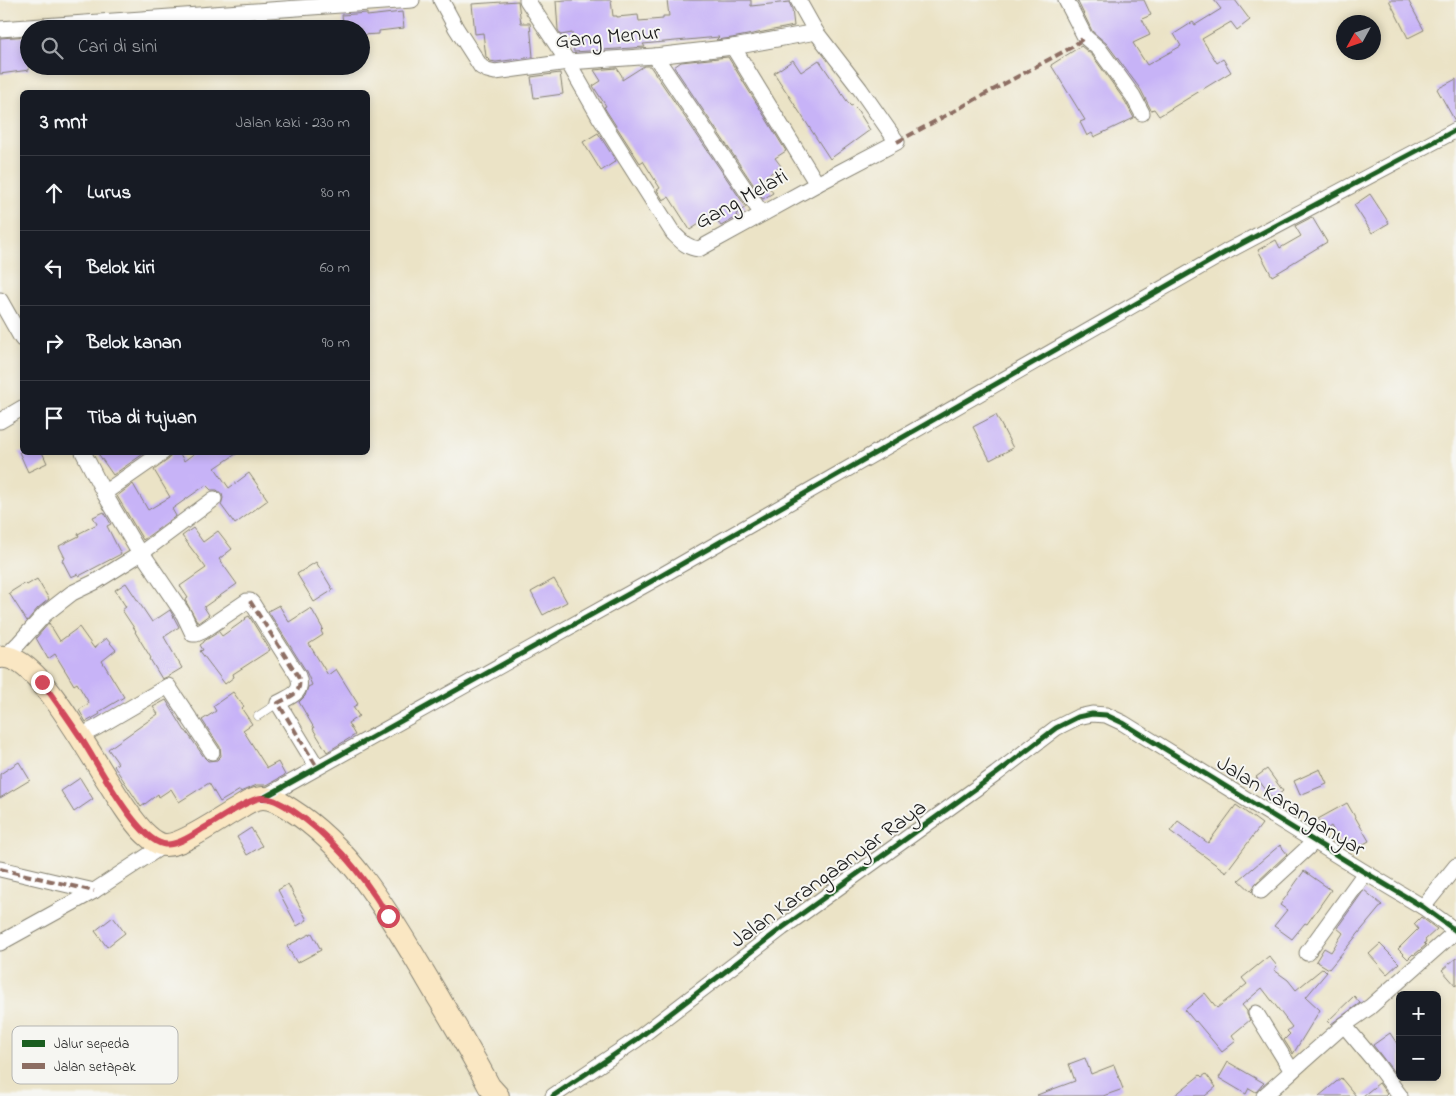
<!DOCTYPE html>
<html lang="id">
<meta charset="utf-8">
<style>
:root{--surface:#171b24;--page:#20242c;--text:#f1f3f6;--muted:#9ea1a6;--line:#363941}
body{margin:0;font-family:"Indie Flower",sans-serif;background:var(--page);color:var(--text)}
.controls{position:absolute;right:15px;bottom:15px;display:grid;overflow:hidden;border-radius:8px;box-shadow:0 2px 8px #0003}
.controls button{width:45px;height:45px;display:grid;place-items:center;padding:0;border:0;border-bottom:1px solid var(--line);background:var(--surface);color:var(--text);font:25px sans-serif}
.compass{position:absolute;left:1336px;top:15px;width:45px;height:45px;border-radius:50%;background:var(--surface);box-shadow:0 2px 8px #0003;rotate:230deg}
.stop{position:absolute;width:15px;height:15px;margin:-11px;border:4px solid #d1495b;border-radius:50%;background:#fff}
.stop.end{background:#d1495b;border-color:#fff;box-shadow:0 1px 5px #0008}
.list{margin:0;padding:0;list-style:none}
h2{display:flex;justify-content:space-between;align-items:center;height:65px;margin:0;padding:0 20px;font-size:21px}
h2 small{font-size:16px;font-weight:400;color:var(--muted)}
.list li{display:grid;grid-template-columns:32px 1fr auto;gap:15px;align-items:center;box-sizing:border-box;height:75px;padding:0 20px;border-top:1px solid var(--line)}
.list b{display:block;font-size:19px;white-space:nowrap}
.list em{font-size:16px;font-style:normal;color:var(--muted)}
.icon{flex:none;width:28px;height:28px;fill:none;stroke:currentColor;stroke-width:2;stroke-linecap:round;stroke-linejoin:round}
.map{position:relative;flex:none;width:1456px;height:1096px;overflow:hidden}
.search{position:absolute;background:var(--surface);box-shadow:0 2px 8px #0003;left:20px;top:20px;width:350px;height:55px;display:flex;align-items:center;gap:12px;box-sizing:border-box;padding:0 18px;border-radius:28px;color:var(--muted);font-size:19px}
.panel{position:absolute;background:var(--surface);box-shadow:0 2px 8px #0003;left:20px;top:90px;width:350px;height:365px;border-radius:8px}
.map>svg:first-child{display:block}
.building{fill:#c7b3f7}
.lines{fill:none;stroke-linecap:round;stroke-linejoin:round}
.service-casing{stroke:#848071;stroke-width:9}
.minor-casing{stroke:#848071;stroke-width:17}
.secondary-casing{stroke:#848071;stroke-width:24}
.service{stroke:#fff;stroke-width:8}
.minor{stroke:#fff;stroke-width:15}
.secondary{stroke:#fae7c3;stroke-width:22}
.quiet{stroke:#8d6e63;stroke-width:4;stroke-dasharray:8 4;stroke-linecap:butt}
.cycleway-casing{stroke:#f6f6f2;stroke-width:8}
.cycleway{stroke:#1b5e20;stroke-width:5}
.route{stroke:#d1495b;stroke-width:6}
.labels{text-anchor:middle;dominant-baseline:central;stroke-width:4;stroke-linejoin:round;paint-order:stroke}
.street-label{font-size:22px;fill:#1c1c1c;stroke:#f6f6f2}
.key{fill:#f6f6f2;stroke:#b5b5b2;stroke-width:1}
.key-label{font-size:14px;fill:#1c1c1c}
</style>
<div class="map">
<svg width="1456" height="1096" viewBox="0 0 1456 1096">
<rect width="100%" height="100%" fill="#f6f6f2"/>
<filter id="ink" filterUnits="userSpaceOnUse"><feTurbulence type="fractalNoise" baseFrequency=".02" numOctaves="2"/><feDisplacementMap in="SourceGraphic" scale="10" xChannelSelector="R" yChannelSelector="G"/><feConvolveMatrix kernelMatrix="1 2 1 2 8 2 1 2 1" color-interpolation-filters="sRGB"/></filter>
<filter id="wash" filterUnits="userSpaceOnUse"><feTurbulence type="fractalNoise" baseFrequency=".0096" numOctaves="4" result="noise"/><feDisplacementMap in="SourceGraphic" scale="20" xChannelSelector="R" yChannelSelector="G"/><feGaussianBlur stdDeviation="1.12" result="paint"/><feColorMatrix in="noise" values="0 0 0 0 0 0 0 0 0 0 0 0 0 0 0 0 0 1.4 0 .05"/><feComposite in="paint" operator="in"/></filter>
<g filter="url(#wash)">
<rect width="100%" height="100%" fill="#ebe3c6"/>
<g id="blocks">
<!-- building -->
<g class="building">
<polygon points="565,0 611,0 613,16 617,16 617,17 638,15 639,21 663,19 663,16 669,16 667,0 751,0 751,6 789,2 792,9 794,26 732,38 716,40 719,37 643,44 645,47 574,52 572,33 561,35 558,30 556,1"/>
<polygon points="1077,0 1144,0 1151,15 1142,19 1150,35 1133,43 1147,65 1181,46 1174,34 1193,22 1195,25 1221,9 1214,0 1235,0 1250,20 1237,30 1231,22 1202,39 1217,63 1223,59 1231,72 1159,116 1154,109 1151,110 1141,90 1107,44 1092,31"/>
<polygon points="1389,0 1408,0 1424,30 1408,38"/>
<polygon points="518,1 521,23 530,23 533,57 496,62 490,61 486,57 483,33 475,34 472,4"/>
<polygon points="402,12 404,28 379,31 379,34 361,35 361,29 344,29 342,15 367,13 367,16"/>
<polygon points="29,36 29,70 0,74 0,38"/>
<polygon points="1081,46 1092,55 1125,101 1134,118 1094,137 1092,133 1087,136 1080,122 1085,120 1051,65"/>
<polygon points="728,57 786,151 775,158 781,166 764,178 773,193 763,199 674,67 681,62"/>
<polygon points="793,60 801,72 819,60 849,104 851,106 853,105 857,109 870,130 830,159 774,73"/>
<polygon points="644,66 650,66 746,207 736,214 737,217 721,226 713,215 690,230 669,197 663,200 657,190 660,188 643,161 640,163 607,112 604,107 606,106 593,86 601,81 594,70 617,68 622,76 622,80"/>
<polygon points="560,73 563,94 534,98 531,77"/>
<polygon points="1456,79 1456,121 1455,121 1437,89"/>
<polygon points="598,133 616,161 601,171 583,142"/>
<polygon points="1370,194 1389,223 1372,233 1354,205"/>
<polygon points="1312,217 1327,242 1289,265 1289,266 1272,276 1258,250 1276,240 1280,248 1301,236 1295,226"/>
<polygon points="996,415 1013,448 990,460 973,427"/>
<polygon points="19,452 42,452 47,463 28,472"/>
<polygon points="97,452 146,452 113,475"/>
<polygon points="172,452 179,452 184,461 196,452 239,452 215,468 229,488 249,473 268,500 235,524 221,505 223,498 222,494 217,490 211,490 206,485 172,509 176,516 143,540 117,496 133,484 148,510 170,497 154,470 169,459"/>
<polygon points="104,512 111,524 107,526 121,554 79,576 78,574 71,577 62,560 65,558 59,546 79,536 78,534 97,524 93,517"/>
<polygon points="193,528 203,542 218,531 232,549 219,559 237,584 204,607 209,615 198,623 185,600 188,598 180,586 206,568 182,536"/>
<polygon points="316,562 333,590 314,602 297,574"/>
<polygon points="37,579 49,599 38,608 27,621 9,593 25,583 27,585"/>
<polygon points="554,579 567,602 543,615 531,592"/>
<polygon points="126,583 152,622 170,610 179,627 164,637 182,668 167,677 162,679 150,659 151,658 135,632 136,631 122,610 126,607 115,590"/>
<polygon points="279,605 289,622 311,608 323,629 321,631 323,635 309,644 328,675 336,669 358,704 353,707 359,716 348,723 355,735 327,752 313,729 314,728 299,702 305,696 308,687 312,685 306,671 268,611"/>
<polygon points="249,616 270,650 233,674 234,677 225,684 200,651 203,650 200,645 204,642 204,641 219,632 222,636 246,619 245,618"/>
<polygon points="49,623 60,641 79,627 94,648 106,638 116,650 102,661 124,697 99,712 100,714 86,722 79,710 89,703 77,683 74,685 55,654 48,659 36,638"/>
<polygon points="233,692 244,707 242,709 252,724 243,730 267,768 278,762 285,775 267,785 257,785 240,792 240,790 220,802 209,783 179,802 171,789 159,797 158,794 141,807 114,766 118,763 108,749 158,714 153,707 166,700 185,731 186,731 204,757 208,761 217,760 221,756 220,747 202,720 216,711 213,706"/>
<polygon points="19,762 30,780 0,798 0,774"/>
<polygon points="1267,769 1283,791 1273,799 1256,777"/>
<polygon points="1320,769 1327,784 1300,795 1294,781"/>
<polygon points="80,778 93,799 74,812 61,791"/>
<polygon points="1347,803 1369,841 1355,849 1350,841 1342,846 1331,826 1325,830 1318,819"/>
<polygon points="1236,805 1262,824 1226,872 1170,831 1178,821 1208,843"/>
<polygon points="251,828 262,846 247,855 237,837"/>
<polygon points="1280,845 1287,854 1255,884 1252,892 1239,880"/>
<polygon points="1304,871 1331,890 1307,924 1305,923 1292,939 1274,926 1287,910 1280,905"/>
<polygon points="288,884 307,920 297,926 278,890"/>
<polygon points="1364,890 1382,905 1329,969 1316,961 1324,948 1331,952 1343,933 1337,928"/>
<polygon points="113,917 125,933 107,947 95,931"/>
<polygon points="1421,917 1437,929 1425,940 1426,942 1424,943 1426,945 1414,955 1413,954 1408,959 1398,949 1418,929 1414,924"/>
<polygon points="312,933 321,950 297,963 287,946"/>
<polygon points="1380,944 1399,963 1387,974 1369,954"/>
<polygon points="1269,956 1277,966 1274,970 1288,980 1296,990 1323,968 1327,972 1306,997 1320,1010 1293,1054 1284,1040 1290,1034 1287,1031 1292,1027 1262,988 1242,1005 1247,1011 1247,1014 1250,1020 1232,1035 1236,1041 1222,1052 1196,1021 1195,1022 1185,1010 1205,993 1217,1008 1247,984 1242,978"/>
<polygon points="1456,958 1456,986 1442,970"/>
<polygon points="1354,996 1360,1003 1331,1024 1328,1021"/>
<polygon points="1390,1033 1400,1048 1400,1080 1373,1045"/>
<polygon points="1085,1058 1091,1074 1114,1065 1123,1089 1103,1096 1038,1096 1037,1095 1075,1081 1069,1064"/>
<polygon points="1228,1062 1264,1083 1263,1084 1256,1092 1249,1088 1246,1094 1219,1078"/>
<polygon points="1206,1074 1216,1087 1205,1096 1174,1096 1200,1075 1202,1077"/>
<polygon points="1341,1078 1356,1096 1319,1096"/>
<polygon points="1379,1083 1387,1094 1385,1096 1363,1096"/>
</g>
</g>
</g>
<g filter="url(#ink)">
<use href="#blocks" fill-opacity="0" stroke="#848071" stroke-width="1"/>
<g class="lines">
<!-- service casing -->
<g class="service-casing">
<polyline id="service" points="258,716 278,703"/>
</g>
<!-- minor casing -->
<g class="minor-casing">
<g id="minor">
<polyline points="441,0 456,28 481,67 487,70 495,72 568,62 655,56 733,47 816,32"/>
<path d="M527,0L568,62L600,118L673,233C681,241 687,248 699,249L817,184L897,142L860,89L816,32L798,0"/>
<polyline points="1066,0 1085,37 1099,49 1133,96 1142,113"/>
<polyline points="0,29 412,0"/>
<polyline points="733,47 817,184"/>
<polyline points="655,56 762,214"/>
<polyline points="0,300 22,339"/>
<polyline points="0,421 22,408"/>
<polyline points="83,452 104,493 140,554"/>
<polyline points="104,493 163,452"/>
<path d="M142,553L184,615L193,634H196L203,631L247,601H250L252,603L298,676C304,693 291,696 278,703L317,767"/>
<polyline points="5,657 19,643 45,614 72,593 95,582 140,554 214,499"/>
<polyline points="80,736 96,728 168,686 212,752"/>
<polyline points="263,798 659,577 1226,252 1456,130"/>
<polyline points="0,869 94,891"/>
<polyline points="1261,891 1315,841"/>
<polyline points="1423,907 1456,866"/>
<polyline points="0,943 94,891 164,845"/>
<polyline points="1307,953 1365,873"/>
<polyline points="1256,1013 1292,1071"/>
<polyline points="553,1096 636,1040 782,928 996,774 1056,728 1078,717 1092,714 1106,715 1123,723 1361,870 1423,907 1456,931"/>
<polyline points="1264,1096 1344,1025"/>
<polyline points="1400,1096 1375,1062 1344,1025 1370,1007 1456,931"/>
</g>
</g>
<!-- secondary casing -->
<g class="secondary-casing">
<path id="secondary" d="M0,657C47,651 112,807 148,836C152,840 160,845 165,845C183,846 222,817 239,808C245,804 254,798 263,798C273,798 282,804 290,809C353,849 390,916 427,978C448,1014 470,1050 489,1086L498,1096"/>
</g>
<!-- service -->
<use href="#service" class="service"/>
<!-- minor -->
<use href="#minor" class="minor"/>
<!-- secondary -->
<use href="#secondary" class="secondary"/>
<!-- quiet -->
<g class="quiet">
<polyline points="897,142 1072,47 1085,37"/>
<path d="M250,601L298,676C304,693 291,696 278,703L317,767"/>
<polyline points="0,869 94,891"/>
</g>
<!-- cycleway casing -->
<g class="cycleway-casing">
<g id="cycleway">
<polyline points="263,798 659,577 1226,252 1456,130"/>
<polyline points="553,1096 636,1040 782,928 996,774 1056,728 1078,717 1092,714 1106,715 1123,723 1361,870 1423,907 1456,931"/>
</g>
</g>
<!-- cycleway -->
<use href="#cycleway" class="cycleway"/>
</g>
</g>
<g class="lines" filter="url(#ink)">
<!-- route -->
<path class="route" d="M42,682C55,700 67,717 79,735C96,760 135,838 163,844C176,847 194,834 204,828C219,820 246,800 261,798C272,797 283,805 292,810C333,837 363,875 388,916"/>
</g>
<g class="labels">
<!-- street labels -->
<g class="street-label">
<text transform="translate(608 38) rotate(-5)">Gang Menur</text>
<text transform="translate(742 200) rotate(-29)">Gang Melati</text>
<text transform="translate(1290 807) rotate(32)">Jalan Karanganyar</text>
<text transform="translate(829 875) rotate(-36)">Jalan Karangaanyar Raya</text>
</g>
</g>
<!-- legend -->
<rect x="12" y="1026" width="166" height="58" rx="8" class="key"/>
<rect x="22" y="1040" width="23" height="7" fill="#1b5e20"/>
<rect x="22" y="1063" width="23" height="6" fill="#8d6e63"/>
<g class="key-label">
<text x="54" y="1048">Jalur sepeda</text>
<text x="54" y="1071">Jalan setapak</text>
</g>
</svg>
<div class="controls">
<button>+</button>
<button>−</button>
</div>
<svg class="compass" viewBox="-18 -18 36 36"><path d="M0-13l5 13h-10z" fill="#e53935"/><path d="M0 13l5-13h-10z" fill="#9ea1a6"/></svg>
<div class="stop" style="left:388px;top:916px"></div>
<div class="stop end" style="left:42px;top:682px"></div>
<div class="search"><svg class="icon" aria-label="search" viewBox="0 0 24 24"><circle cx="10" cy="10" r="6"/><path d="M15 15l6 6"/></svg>Cari di sini</div>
<section class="panel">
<h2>3 mnt<small>Jalan kaki · 230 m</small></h2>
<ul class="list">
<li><svg class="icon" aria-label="ahead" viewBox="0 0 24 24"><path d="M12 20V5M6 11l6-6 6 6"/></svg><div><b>Lurus</b></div><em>80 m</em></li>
<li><svg class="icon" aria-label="left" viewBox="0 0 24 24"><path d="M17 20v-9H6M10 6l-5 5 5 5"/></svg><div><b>Belok kiri</b></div><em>60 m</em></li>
<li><svg class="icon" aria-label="right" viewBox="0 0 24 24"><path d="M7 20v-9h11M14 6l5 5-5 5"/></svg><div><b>Belok kanan</b></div><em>90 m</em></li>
<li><svg class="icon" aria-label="arrive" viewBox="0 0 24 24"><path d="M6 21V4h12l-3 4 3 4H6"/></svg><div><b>Tiba di tujuan</b></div></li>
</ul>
</section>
</div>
